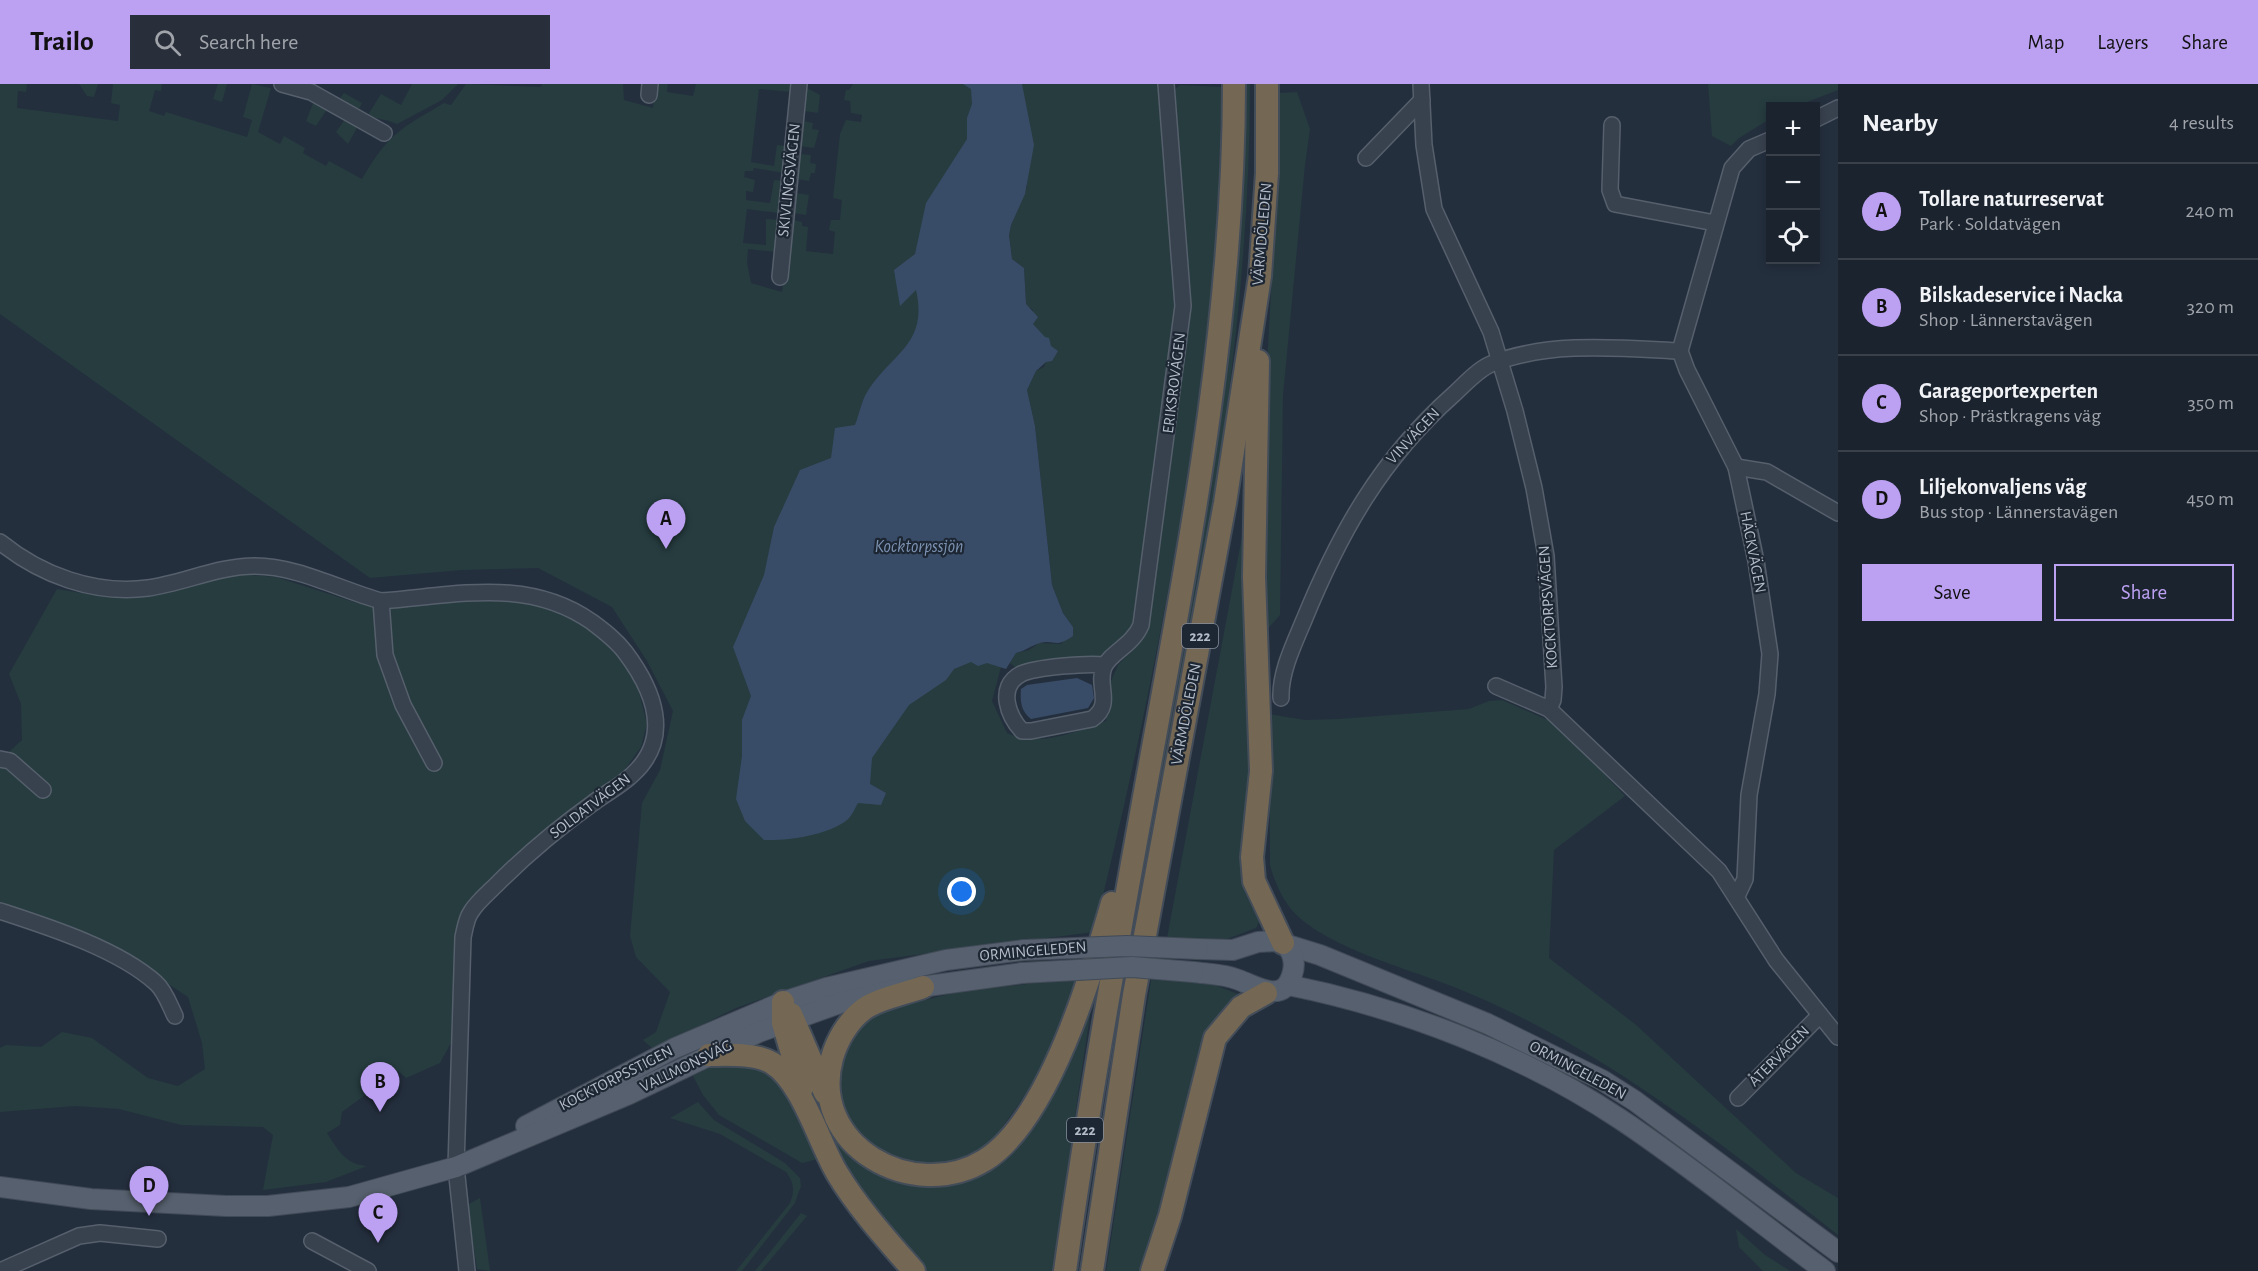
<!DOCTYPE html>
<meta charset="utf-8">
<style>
:root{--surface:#1b232e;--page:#282f3a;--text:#f1f3f6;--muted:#a0a4aa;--line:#39404a;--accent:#bca0f2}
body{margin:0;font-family:"Alegreya Sans",sans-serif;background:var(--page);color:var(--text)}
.controls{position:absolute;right:18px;top:18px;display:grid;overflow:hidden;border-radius:0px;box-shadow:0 3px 9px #0003}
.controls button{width:54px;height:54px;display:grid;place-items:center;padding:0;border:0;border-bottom:2px solid var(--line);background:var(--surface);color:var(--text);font:30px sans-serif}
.you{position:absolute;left:962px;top:808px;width:21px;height:21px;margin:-15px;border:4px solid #fff;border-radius:50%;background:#1a73e8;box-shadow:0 0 0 9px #1a73e833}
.badge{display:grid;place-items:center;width:39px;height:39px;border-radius:50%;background:var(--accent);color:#111;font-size:20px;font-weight:700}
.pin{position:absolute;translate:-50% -50px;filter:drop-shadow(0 2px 3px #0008)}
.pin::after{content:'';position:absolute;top:32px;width:21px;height:18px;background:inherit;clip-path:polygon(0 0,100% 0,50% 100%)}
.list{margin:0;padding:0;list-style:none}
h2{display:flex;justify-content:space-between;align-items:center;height:78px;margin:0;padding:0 24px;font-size:26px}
h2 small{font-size:20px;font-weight:400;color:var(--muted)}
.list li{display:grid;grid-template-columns:39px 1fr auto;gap:18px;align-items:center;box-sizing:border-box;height:96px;padding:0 24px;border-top:2px solid var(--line)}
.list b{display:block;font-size:22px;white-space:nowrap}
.list p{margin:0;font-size:20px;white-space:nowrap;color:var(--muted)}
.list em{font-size:20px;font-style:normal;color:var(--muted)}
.actions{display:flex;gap:12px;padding:18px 24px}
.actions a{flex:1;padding:14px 0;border:2px solid var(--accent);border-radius:0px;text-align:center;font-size:21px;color:var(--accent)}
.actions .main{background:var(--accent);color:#111}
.icon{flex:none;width:33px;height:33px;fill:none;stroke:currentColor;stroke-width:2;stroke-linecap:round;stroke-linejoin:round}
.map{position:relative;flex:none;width:1838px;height:1187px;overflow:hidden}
header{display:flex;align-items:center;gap:36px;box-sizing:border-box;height:84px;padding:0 30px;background:var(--accent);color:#111}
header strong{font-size:28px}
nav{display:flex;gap:33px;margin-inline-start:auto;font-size:21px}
.search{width:420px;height:54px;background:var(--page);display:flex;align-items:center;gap:15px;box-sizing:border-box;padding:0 21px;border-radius:0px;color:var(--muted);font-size:22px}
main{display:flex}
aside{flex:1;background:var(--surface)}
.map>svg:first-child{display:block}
.green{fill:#263c3f}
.water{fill:#394c67}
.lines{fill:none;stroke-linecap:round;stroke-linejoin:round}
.minor-casing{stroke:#565f6c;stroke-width:18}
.major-casing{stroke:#414a57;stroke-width:22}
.highway-casing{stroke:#434c59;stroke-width:26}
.minor{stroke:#38414e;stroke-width:15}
.major{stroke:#56606e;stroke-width:20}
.highway{stroke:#746855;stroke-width:22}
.major-bridge-casing{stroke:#414a57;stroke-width:22;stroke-linecap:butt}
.major-bridge{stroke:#56606e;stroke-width:20}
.labels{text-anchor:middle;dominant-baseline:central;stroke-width:4.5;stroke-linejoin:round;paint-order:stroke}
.shield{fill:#1d2633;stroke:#878f9c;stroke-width:1.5}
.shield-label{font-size:15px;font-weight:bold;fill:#b4bcc9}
.street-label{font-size:16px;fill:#b4bcc9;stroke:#1d2633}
.water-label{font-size:18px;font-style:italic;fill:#7c92b1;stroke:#1d2633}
</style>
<header>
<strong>Trailo</strong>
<div class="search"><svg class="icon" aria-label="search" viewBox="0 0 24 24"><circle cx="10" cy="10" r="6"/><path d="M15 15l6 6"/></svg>Search here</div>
<nav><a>Map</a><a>Layers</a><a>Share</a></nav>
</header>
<main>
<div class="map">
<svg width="1838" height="1187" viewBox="0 0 1838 1187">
<rect width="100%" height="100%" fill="#242f3e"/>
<!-- green -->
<g class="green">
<path d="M0,0H27L26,8L18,7L17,24L118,37L120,21L111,19L113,0H162L161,7L155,6L149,27L164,32L166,28L247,53L252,36L243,33L252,0L271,4L258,48L280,60L284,52L305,64L303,69L326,82L329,77L362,95C388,50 400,45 444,19L451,21L466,0L541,3L542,0H623L624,16L653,24L657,0H668L667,8L693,12L696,0H793L792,8L759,5L751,78L774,82L777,61L787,62L784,89L754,84L753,87H745L744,93L755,96L753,108L746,107V116L770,119L774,96L784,97L779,129L747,125L743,159L766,161V135L779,136L776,168L748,165L747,179L751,199L782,208L793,136L802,138V142L808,143L806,167L833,170L835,148L829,146L831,136H840L842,116L833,114L840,50L846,36L861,38L862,31L851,29L850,17L844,16L846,6H849L853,0H994L1001,583L992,617L1007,649C1041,664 1073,648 1106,637L1111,597L1118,581L1139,560L1149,523L1185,262L1172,8L1180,1L1222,3C1219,68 1219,133 1212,198C1190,417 1147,634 1094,848L869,877L736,924L653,965L643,956L656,948L670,908L636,873L630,852L642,719L660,686L673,627L647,577L612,523L538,484L462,486L370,494L0,230Z"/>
<polygon points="79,0 98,0 94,13 87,12"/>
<polygon points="218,0 227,0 222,18 213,15"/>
<path d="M412,0H458L442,16L397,40C387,35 378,36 368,31L381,10L401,21Z"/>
<polygon points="1022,0 1160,0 1178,223 1136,541 1104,574 1020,587 1010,579 1016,569 1029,566 1039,559 1061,560 1073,543 1063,529 1052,501 1035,342 1027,306 1036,287 1044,283 1051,262 1033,240 1033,226 1026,221 1024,184 1012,175 1009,151 1011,141 1027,103"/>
<path d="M1245,0H1250C1250,285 1188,567 1134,846L1130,845L1211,409L1232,230Z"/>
<polygon points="1708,0 1838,0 1838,6 1797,22 1770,22 1770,35 1739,54 1731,62 1712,52"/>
<polygon points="807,4 820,11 818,29 804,27"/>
<path d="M1297,8L1310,45L1305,81L1283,311L1280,531L1265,548C1264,509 1262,470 1263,430C1263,290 1277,149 1280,9Z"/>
<polygon points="344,9 362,19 359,25 340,14"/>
<polygon points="314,17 328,24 316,42 306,37"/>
<polygon points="346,34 358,42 348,60 336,48"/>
<polygon points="803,37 813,39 812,45 819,46 814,64 800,62"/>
<polygon points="800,70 811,71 810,79 816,80 815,89 811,89 809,97 797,95"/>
<polygon points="796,109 809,111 806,131 793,129"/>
<polygon points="1243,447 1250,698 1240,784 1245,809 1259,838 1256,844 1227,855 1167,854"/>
<path d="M238,490L276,493L354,518L390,525L491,511L557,524L615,561L637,600L647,640L641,663L621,691L597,707L488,799L457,882L452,957L440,979L406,994L398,987L342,1028L340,1041L327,1049C338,1066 345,1080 367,1082L326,1098L263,1106L273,1051L263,1043L181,1041L119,1025L75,1022L0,1028V964L6,961L41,963L62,948L92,954L148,994L178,1002L205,985L202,959L188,913L121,869L0,821V676L22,656L21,620L9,590L57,505L94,511L149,513L200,496Z"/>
<path d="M1502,616L1557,640L1625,712L1554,766L1549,874L1635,940L1796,1089L1838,1114V1151C1718,1057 1597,960 1454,903C1407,884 1323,863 1291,825C1281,813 1274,796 1270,781L1269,630L1305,636L1339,635L1469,625L1489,617Z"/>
<polygon points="1079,894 1044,979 1026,1010 991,1059 972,1071 953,1080 917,1082 870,1063 845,1033 838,1011 840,972 859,944 872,932 891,924 958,908"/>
<polygon points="1151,896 1204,897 1243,912 1173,1090 1141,1187 1106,1187"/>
<path d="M1094,904L1052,1187H927C890,1142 851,1097 826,1044C812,1016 803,983 793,953C805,980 817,1006 830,1033C835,1043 839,1058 846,1066C885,1110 945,1113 992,1083Z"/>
<polygon points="723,977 775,987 822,1074 802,1079 719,1031 703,1011 693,992"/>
<path d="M698,1018L714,1036L785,1079L800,1094L801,1102L795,1119L742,1187H736L790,1119C795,1106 794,1099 786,1088L720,1050L670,1034Z"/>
<polygon points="480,1114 490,1187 477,1185 467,1121"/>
<polygon points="801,1129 807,1132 761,1187 755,1187"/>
<polygon points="1736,1145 1765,1171 1790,1187 1763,1187 1739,1163"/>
</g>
<!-- water -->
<g class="water">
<path d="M963,0H1022L1034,61L1025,110L1011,141L1009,151L1012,175L1024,184L1026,220L1038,233L1033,240L1045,253L1049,254L1051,262L1058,267L1052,277L1046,278L1036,287L1027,306L1035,342L1052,501L1063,529L1073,543V552C1054,565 1056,555 1040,559C1032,561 1025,567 1016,569L1006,585L987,579L978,582L971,578L954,585L946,596L909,621L872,674L870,700L886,709L881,721L858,719C855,724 852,732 847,736C829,751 787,757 764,756L745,737L736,715L742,672V636L751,612L733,563L764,491L774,443L800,386L831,374L835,344L855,341C859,331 861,319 866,310C889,270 929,262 916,206L900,222L894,186L915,170L926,119L967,55V34L972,20L971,5Z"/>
<path d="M1077,594L1092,601L1094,614L1088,624L1031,635C1021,627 1020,618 1021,605L1027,601Z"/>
</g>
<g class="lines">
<!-- minor casing -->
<g class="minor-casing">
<g id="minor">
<polyline points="282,0 311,8 384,49"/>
<polyline points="1421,0 1424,61 1434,125 1491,248 1515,327 1534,404 1546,472 1554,603 1553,616 1549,625 1719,787 1776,876 1838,953"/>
<polyline points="649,11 650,0"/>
<polyline points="1816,35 1838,24"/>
<polyline points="1612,41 1610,106 1615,120 1715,139"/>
<polyline points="1366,74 1422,16"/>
<polyline points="780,193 799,0"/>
<polyline points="1736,383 1767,388 1838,429"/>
<path d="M0,458C41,491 94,511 148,504C184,499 218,482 255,482C297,482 341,506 381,517L385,571L403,621L434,679"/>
<path d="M381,517C454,512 527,492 592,538C604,547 616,556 625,568C653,605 673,653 633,690C621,702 606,709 593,719C558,744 526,771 496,801C488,809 477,818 471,828C466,835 465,845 463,853L456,1083L467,1187"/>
<path d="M1105,581C1087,579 1036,583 1021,590C996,603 1009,633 1022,647H1031L1092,635C1114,620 1096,602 1104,583C1110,569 1133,561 1141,541L1183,222L1166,0"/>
<polyline points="1496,602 1549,625"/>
<path d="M1281,614C1280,588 1294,560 1304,536C1340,448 1381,375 1453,311C1464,301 1477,286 1491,280C1549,257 1619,264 1680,267"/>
<polyline points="0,675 10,677 43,706"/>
<polyline points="1737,812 1745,795 1749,711 1767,610 1770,570 1756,477 1736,383 1687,286 1680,267 1732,84 1749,65 1770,56"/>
<path d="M0,827C49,843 118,865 156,899C165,907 170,922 175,932"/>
<polyline points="1738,1014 1820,931"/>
<polyline points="312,1157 368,1187"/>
<polyline points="0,1187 79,1152 100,1149 158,1155"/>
</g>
</g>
<!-- major casing -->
<g class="major-casing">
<g id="major">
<polyline points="1198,865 1233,866 1258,858 1275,857 1320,871 1488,940 1602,996 1635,1017 1838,1168"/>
<path d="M1193,888C1208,890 1225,890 1239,896C1258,903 1283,920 1292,891C1296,879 1293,869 1286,861"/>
<path d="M1288,901C1403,924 1522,970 1620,1035C1691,1082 1757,1137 1825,1187"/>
<polyline points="526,1042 675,964 783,918 826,904 946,876 1024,866"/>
<polyline points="0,1103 91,1115 226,1122 268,1122 349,1113 456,1083 629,1010 759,948 840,919 884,908 1022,889"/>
</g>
</g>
<!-- highway casing -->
<g class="highway-casing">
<g id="highway">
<polyline points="1258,277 1254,493 1261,687 1252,773 1254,797 1283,859"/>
<path d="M923,903C905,910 880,914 864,925C848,937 837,956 832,974C808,1062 914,1120 985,1076C1049,1036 1092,889 1112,819"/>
<polyline points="783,918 783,939 802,1004"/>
<polyline points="791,930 825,1009"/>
<path d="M709,971C728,971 755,969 772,979C802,997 819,1059 837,1089C858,1124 887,1156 914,1187"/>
<path d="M1065,1187C1090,1010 1122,834 1154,658C1194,440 1234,222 1234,0"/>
<polyline points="1092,1187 1134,911 1225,419 1260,192 1267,89 1267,0"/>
<polyline points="1152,1187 1170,1132 1215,954 1241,923 1266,909"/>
</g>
</g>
<!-- minor -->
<use href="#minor" class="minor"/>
<!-- major -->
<use href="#major" class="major"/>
<!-- highway -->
<use href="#highway" class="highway"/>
<!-- major-bridge casing -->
<g class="major-bridge-casing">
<g id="major-bridge">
<polyline points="1024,866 1127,862 1198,865"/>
<polyline points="1022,889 1132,883 1193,888"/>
</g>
</g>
<!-- major-bridge -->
<use href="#major-bridge" class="major-bridge"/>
</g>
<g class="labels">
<!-- shield labels -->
<g class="shield">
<rect x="1182" y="540" width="36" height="24" rx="4.5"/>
<rect x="1067" y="1034" width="36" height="24" rx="4.5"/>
</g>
<g class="shield-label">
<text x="1200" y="552">222</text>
<text x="1085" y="1046">222</text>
</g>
<!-- street labels -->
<g class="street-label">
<text transform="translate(789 96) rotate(-84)">SKIVLINGSVÄGEN</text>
<text transform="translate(1262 150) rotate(-85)">VÄRMDÖLEDEN</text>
<text transform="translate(1174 299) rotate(-83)">ERIKSROVÄGEN</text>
<text transform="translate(1413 352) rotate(-47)">VINVÄGEN</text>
<text transform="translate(1753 468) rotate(79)">HÄCKVÄGEN</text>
<text transform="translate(1548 523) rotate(-94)">KOCKTORPSVÄGEN</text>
<text transform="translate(1186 630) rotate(-79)">VÄRMDÖLEDEN</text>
<text transform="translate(590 722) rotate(-37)">SOLDATVÄGEN</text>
<text transform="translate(1033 867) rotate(-5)">ORMINGELEDEN</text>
<text transform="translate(1779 972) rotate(-45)">ÅTERVÄGEN</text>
<text transform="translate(686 982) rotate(-26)">VALLMONSVÄG</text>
<text transform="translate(1578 986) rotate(28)">ORMINGELEDEN</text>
<text transform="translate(616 994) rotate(-27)">KOCKTORPSSTIGEN</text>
</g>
<!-- water labels -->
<g class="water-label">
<text x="919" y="463">Kocktorpssjön</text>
</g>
</g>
</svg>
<div class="controls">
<button>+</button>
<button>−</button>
<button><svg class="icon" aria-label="locate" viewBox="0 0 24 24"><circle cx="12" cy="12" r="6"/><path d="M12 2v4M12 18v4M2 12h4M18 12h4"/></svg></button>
</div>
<div class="you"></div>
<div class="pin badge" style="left:666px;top:465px">A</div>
<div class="pin badge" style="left:380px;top:1028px">B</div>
<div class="pin badge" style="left:378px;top:1159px">C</div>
<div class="pin badge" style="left:149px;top:1132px">D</div>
</div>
<aside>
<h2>Nearby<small>4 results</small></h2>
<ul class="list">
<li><span class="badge">A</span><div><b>Tollare naturreservat</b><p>Park · Soldatvägen</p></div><em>240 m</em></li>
<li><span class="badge">B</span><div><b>Bilskadeservice i Nacka</b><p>Shop · Lännerstavägen</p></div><em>320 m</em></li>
<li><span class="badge">C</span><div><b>Garageportexperten</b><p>Shop · Prästkragens väg</p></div><em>350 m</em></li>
<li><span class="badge">D</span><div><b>Liljekonvaljens väg</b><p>Bus stop · Lännerstavägen</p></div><em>450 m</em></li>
</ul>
<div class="actions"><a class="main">Save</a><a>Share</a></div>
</aside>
</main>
